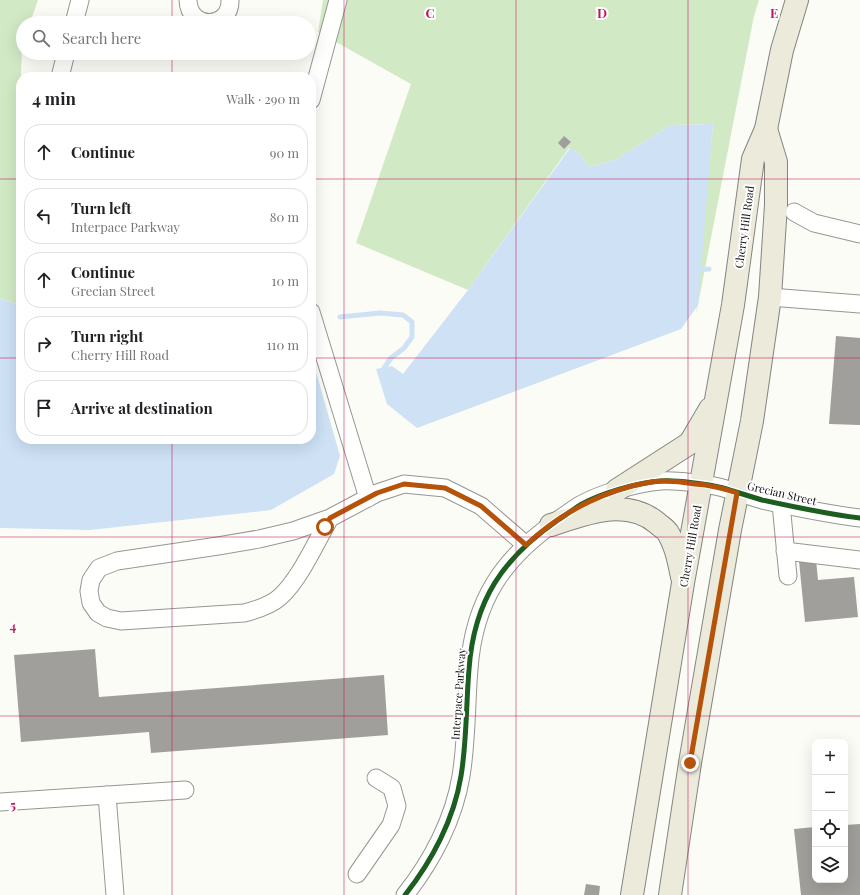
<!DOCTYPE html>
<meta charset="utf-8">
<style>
:root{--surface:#fff;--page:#f2f2f2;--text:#202124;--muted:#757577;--line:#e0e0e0}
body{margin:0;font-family:"Playfair Display",serif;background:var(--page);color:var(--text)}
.controls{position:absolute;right:12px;bottom:12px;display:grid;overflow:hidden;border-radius:8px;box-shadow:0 4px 16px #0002}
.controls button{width:36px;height:36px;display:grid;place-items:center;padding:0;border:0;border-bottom:1px solid var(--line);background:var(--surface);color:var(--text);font:20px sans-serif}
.stop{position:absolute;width:12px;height:12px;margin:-9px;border:3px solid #b45309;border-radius:50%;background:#fff}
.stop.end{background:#b45309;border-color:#fff;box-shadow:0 1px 4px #0008}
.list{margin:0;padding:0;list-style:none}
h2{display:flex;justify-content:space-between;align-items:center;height:52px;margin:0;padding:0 16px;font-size:17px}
h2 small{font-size:13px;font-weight:400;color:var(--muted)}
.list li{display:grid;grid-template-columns:26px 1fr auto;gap:12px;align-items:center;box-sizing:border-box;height:56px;margin:0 8px 8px;padding:0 8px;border:1px solid var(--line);border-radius:16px}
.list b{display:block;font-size:15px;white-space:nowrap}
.list p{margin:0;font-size:13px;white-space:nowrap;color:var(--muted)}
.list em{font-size:13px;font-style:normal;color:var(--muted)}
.icon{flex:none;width:22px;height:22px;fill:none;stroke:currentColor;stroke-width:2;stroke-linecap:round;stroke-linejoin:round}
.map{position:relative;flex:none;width:860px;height:895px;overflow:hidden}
.search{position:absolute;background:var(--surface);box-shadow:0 4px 16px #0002;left:16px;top:16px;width:300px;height:44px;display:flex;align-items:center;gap:10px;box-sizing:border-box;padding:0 14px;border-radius:22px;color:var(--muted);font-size:15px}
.panel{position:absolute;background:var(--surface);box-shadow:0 4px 16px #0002;left:16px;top:72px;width:300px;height:372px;border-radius:16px}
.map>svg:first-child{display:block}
.forest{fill:#d2e9c5}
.water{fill:#cee1f5}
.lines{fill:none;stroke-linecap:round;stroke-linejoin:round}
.stream{stroke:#cee1f5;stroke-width:5}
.building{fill:#a09f9b}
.minor-casing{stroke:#969694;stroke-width:19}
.major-casing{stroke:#848481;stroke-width:24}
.minor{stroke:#fffffe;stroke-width:17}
.major{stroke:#eceadb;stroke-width:22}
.cycleway-casing{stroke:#fff;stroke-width:8}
.cycleway{stroke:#1b5e20;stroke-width:5}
.route{stroke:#b45309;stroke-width:5}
.grid{fill:none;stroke:#c2185b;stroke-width:1;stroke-opacity:0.55}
.labels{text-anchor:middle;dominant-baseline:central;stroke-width:4;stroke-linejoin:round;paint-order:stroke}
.street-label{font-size:11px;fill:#101010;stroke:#fff}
.grid-label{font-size:13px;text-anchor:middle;font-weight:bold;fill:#c2185b;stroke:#fff;stroke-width:4;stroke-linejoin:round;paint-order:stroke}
</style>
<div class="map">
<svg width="860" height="895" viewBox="0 0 860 895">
<rect width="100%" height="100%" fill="#fcfcf6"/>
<!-- forest -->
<g class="forest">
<polygon points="0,0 38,0 30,23 23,23 18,151 21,163 21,306 0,298"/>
<polygon points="323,0 759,0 754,16 696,315 713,124 671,125 615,160 589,167 579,153 569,148 468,290 356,243 411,84 318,32"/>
</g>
<!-- water -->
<g class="water">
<polygon points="713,124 698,305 681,329 417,428 387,404 376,369 392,366 403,374 468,290 570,148 579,153 589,167 615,160 671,125"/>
<polygon points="0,298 21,306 21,439 311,439 311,354 340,456 334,474 271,510 90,530 0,528"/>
</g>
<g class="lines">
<!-- stream -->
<g class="stream">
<polyline points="696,270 709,269"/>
<polyline points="340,317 380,313 403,315 412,322 412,337 404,348 391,358 384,368 386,372"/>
</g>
</g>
<!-- building -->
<g class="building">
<polygon points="564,136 571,142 564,149 558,143"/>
<polygon points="836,336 860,338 860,425 829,424"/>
<polygon points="816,560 818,580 854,577 858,617 805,622 799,561"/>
<polygon points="95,649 99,697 384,675 388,735 151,753 149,732 21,742 14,655"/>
<polygon points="860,824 860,895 801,895 794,829 815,827 815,880 845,880 845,825"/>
<polygon points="586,884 600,886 599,895 584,895"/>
</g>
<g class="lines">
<!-- minor casing -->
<g class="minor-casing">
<g id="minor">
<path d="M188,0C189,31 231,29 230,0"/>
<polyline points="74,23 80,0"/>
<polyline points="60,77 66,53"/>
<polyline points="311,100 338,0"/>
<polyline points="794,212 814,223 860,234"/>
<polyline points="770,297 860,304"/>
<polyline points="311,312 368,498"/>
<polyline points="781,504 788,576"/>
<path d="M330,518C316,542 300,579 280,597C271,605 256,610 244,613L121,621L107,618L98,613L91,603L89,591L91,580L99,568L117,561L218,546L259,539L293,531L330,518L377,493L404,484L445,488L481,506L526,545"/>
<polyline points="785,551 860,560"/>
<polyline points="107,795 115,895"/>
<polyline points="0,802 185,790"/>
<polyline points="357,874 391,825 397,806 392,788 376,778"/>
<path d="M405,895C432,861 454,819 461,776C467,740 466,704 469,669C474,600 503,558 558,520C566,515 572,510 580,505C602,493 636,483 661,481C675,480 710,484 723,488C736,492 749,496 762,500C794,507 827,514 860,518"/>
</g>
</g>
<!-- major casing -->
<g class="major-casing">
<g id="major">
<polyline points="617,490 690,443 710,409"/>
<path d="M551,525C585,514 626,497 657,523C660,526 666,529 668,533C676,546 679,562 682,577"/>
<polyline points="632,895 683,583 733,305 753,159 766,129 782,50 797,0"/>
<polyline points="670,895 690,763 730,530 752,421 770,297 776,205 776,162 766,129"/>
</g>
</g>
<!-- minor -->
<use href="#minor" class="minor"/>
<!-- major -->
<use href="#major" class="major"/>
<!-- cycleway casing -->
<g class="cycleway-casing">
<path id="cycleway" d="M405,895C432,861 454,819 461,776C467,740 466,704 469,669C474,600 503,558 558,520C566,515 572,510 580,505C602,493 636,483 661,481C675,480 710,484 723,488C736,492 749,496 762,500C794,507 827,514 860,518"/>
</g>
<!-- cycleway -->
<use href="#cycleway" class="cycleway"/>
</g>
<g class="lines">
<!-- route -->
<path class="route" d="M325,527L330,518L377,493L404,484L445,488L481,506L526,545C557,516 591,497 632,486C641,484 652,481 662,481C673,481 684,482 695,484C710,485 723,488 737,493L690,763"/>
</g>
<!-- grid -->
<path class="grid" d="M172,0V23M344,0V895M516,0V895M688,0V895M172,53V77M0,179H21M311,179H860M0,358H21M311,358H860M172,439V895M0,537H860M0,716H860"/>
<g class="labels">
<!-- street labels -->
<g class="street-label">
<text transform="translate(744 227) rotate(-82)">Cherry Hill Road</text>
<text transform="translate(782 493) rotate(13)">Grecian Street</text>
<text transform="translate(690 546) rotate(-80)">Cherry Hill Road</text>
<text transform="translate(458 694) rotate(-86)">Interpace Parkway</text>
</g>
</g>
<g class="grid-label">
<text x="430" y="18">C</text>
<text x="602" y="18">D</text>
<text x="774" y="18">E</text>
<text x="13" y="631">4</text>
<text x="13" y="810">5</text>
</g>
</svg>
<div class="controls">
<button>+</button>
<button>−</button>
<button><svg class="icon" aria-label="locate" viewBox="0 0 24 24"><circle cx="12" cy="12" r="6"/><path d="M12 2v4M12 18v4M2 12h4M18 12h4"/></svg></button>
<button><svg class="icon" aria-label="layers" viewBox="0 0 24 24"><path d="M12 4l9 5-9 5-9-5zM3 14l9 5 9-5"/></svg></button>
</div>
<div class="stop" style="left:325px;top:527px"></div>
<div class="stop end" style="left:690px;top:763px"></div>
<div class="search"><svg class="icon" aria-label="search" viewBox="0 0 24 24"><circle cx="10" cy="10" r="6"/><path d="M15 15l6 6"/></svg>Search here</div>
<section class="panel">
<h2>4 min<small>Walk · 290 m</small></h2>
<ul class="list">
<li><svg class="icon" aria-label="ahead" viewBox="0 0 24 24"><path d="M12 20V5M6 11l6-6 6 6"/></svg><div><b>Continue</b></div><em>90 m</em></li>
<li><svg class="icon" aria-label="left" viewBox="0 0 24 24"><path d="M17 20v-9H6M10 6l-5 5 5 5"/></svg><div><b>Turn left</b><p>Interpace Parkway</p></div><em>80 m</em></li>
<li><svg class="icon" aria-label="ahead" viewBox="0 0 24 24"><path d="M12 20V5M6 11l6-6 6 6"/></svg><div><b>Continue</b><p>Grecian Street</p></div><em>10 m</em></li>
<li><svg class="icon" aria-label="right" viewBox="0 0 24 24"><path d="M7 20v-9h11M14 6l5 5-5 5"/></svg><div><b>Turn right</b><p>Cherry Hill Road</p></div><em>110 m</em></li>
<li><svg class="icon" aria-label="arrive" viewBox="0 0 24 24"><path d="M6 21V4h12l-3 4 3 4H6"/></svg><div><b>Arrive at destination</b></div></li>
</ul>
</section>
</div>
